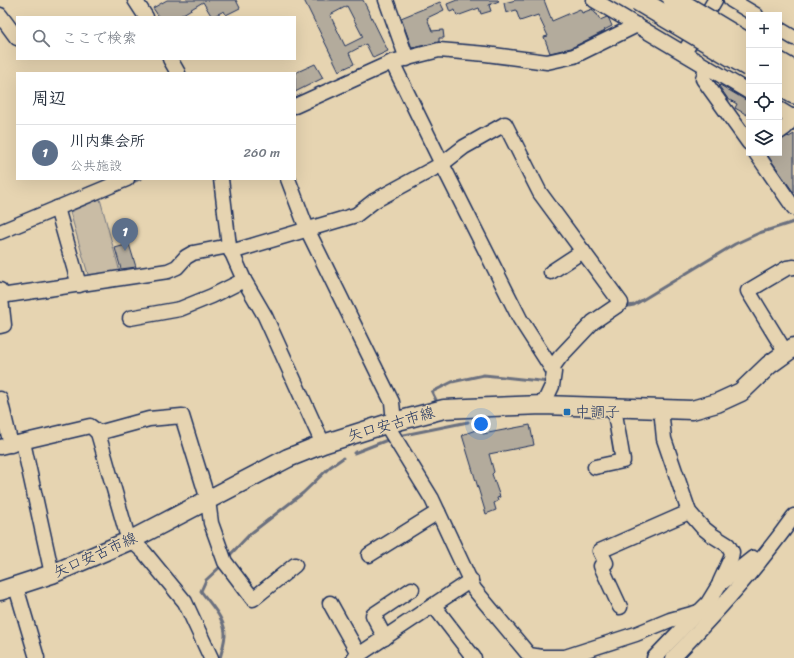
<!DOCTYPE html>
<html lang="ja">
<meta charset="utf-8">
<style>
:root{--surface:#fff;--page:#f2f2f3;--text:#1f2937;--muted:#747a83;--line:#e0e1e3;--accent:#d93025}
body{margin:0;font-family:Sriracha,"Klee One",sans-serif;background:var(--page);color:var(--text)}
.controls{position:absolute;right:12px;top:12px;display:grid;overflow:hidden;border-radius:0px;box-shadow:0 4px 16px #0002}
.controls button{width:36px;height:36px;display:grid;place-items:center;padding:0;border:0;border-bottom:1px solid var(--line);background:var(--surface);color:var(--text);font:20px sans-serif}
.you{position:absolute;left:481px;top:424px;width:14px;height:14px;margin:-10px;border:3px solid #fff;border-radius:50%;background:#1a73e8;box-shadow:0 0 0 6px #1a73e833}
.badge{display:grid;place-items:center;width:26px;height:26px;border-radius:50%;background:var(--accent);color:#fff;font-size:13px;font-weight:700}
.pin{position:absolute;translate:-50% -33px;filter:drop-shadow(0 1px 2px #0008)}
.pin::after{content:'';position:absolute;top:21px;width:14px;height:12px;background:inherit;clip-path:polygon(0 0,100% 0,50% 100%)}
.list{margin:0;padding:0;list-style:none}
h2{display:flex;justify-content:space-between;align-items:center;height:52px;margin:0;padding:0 16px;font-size:17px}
h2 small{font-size:13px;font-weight:400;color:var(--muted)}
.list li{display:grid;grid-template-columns:26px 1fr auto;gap:12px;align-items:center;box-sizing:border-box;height:56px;padding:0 16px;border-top:1px solid var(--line)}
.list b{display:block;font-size:15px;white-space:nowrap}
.list p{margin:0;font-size:13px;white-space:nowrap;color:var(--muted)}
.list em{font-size:13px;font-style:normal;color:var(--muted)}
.icon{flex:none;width:22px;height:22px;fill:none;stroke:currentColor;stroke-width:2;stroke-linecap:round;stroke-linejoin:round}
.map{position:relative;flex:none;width:794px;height:658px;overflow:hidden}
.search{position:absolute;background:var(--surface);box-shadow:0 4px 16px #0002;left:16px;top:16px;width:280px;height:44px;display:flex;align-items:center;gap:10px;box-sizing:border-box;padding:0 14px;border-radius:0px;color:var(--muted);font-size:15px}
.panel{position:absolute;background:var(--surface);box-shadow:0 4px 16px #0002;left:16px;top:72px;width:280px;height:108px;border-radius:0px}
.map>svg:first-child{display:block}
.green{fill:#c9bca5;stroke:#727682}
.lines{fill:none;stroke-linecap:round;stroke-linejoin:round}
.stream{stroke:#6b707f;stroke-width:3}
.building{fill:#b3ab9c;stroke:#1b2f5e;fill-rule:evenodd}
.minor-casing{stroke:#1b2f5e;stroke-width:17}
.major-casing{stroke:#1b2f5e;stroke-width:21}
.highway-casing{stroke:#1b2f5e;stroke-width:24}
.minor{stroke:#e6d4b1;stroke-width:14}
.major{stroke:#e6d4b1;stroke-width:18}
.highway{stroke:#e6d4b1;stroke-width:21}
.highway-bridge-casing{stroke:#1b2f5e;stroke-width:24;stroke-linecap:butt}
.highway-bridge{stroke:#e6d4b1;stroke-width:21}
.poi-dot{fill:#1f6fb2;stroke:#e6d4b1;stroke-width:1.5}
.labels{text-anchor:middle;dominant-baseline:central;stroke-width:3;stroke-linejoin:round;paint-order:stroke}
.poi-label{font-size:15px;fill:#1b2f5e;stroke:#e6d4b1;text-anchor:start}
.street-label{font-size:15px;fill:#1b2f5e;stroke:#e6d4b1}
</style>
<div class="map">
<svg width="794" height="658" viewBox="0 0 794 658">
<rect width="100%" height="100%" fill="#e6d4b1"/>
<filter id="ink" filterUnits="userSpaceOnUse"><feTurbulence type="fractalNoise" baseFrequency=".025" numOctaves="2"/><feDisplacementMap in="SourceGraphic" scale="8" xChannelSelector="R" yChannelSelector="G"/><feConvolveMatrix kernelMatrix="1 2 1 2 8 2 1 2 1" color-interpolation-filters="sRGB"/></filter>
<g filter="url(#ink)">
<!-- green -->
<polygon class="green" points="100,199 121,276 90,281 70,212"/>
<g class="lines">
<!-- stream -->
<g class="stream">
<polyline points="131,183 140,179"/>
<polyline points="623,307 634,305 735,244 759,233 794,222"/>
<polyline points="438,404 432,392 452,382 484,375 549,382"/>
<polyline points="399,436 468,422"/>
<polyline points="354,453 390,439"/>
<polyline points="228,557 250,534 303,493 330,467 343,458"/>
<path d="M220,658C222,651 224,643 225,636C226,619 210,604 201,591L206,580L221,566"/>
</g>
</g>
<!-- building -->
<g class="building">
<polygon points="167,0 236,0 240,8 226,15 224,11 212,17 203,2 178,17 159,17 153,8"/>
<path d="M304,0H363L388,51L373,58L366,44L349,53L354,64L339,71ZM347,6L363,37L345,46L330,15Z"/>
<polygon points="457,0 498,0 499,1 489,5 491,11 481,14 479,8 457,16 455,10 450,12 447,4"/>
<polygon points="516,0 544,0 552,21 580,9 582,13 592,9 596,14 597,14 600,20 607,17 609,19 612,26 604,30 605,31 571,48 550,53 544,37 548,36 538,15 520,21 516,10 506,13 504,3"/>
<polygon points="440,2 444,10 427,18 432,31 443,30 444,38 439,38 439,42 412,48 401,18"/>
<polygon points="315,64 323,78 295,92 295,73"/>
<polygon points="720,85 749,102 749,116 735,108 737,104 728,99 719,86"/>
<polygon points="794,134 794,193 766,153 779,153 779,140 788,136 789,137"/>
<polygon points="129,244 136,267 121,269 115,248"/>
<polygon points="530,425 534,445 489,454 494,472 492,474 500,497 497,498 498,501 494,503 496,510 486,514 462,435 481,428 483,434"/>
</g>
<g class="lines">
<!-- minor casing -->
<g class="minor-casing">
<g id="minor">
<polyline points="135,0 146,17"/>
<polyline points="386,0 407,59"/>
<polyline points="594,0 749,92"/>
<polyline points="731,0 756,15"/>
<polyline points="0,15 17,38"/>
<polyline points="779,29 794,38"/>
<polyline points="684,53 715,0"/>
<polyline points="170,59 178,73"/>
<polyline points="392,62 442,164 520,319 554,372 552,386 543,405"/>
<polyline points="706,67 703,79 749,143"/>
<polyline points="295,106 392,62 439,50 486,54 547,62 574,56 637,25"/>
<polyline points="779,109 794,118"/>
<polyline points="779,132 786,127 794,116"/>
<polyline points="756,153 794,208"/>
<polyline points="221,179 229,246 244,280 265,316 323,444"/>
<polyline points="288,179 307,229 392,402 394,422"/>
<polyline points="57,208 79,285"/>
<polyline points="0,232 127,179"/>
<polyline points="231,252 356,215 374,201 442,164 464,147 505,124 540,193 621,303 593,322 560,357 552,368"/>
<polyline points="551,272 583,251"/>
<polyline points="0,290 4,325 0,326"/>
<polyline points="1,296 168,271 177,267 186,257 193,253 229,246"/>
<polyline points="130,318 180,309 212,296 244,280"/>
<polyline points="786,353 748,291 787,268 794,267"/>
<polyline points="0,399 11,445"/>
<polyline points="661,408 664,439 689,512 702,527 712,535 728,545 732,552 731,558 720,582"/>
<polyline points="386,424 432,499 474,589 529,655 542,657 565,657 636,634 670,620 699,612 708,603 719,585 753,558 759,562"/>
<polyline points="98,433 149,419 182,416 208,500 211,523 225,562 253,599 295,565"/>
<polyline points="23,442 52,574"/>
<polyline points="0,447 90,426 94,429 98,433 126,531 131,540 144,552 185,602 211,658"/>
<polyline points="595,467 623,461 614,408"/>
<polyline points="369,555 438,512"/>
<polyline points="16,587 37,658"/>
<polyline points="330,603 359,655"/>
<polyline points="434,606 474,658"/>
<polyline points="620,607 601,566 606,563 600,551 689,512"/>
<polyline points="385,638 373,615 412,589"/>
<polyline points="354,658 471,580"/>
<polyline points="654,658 698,612"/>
<path d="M673,658C716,613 758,567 794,516"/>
</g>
</g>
<!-- major casing -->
<g class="major-casing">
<polyline id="major" points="0,591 52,574 131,540 288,458 323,444 386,424 444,409 516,406 543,405 692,410 717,403 741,392 769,365 794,347"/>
</g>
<!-- highway casing -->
<g class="highway-casing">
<g id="highway">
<polyline points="779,63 794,72"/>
<polyline points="779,84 794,93"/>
</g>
</g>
<!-- minor -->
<use href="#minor" class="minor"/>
<!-- major -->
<use href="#major" class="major"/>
<!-- highway -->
<use href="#highway" class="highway"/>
<!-- highway-bridge casing -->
<g class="highway-bridge-casing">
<g id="highway-bridge">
<polyline points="638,0 749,66"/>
<polyline points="674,0 749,45"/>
</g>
</g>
<!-- highway-bridge -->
<use href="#highway-bridge" class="highway-bridge"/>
</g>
</g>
<!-- markers -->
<rect class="poi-dot" x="563" y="408" width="8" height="8" rx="2"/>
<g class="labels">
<!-- poi labels -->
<g class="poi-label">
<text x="575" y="412">中調子</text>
</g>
<!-- street labels -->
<g class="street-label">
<text transform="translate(391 424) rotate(-16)">矢口安古市線</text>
<text transform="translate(95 555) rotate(-24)">矢口安古市線</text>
</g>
</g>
</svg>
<div class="controls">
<button>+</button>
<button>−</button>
<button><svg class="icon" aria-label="locate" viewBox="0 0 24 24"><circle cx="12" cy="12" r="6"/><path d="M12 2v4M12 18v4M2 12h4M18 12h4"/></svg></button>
<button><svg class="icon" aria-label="layers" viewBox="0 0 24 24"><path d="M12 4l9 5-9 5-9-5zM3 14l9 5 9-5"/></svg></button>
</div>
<div class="you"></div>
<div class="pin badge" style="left:125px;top:251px;background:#5c6f8a">1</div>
<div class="search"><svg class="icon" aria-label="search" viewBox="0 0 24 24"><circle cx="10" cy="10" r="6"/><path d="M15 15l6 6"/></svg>ここで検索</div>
<section class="panel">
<h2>周辺<small></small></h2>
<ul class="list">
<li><span class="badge" style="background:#5c6f8a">1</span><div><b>川内集会所</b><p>公共施設</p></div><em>260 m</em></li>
</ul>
</section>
</div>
